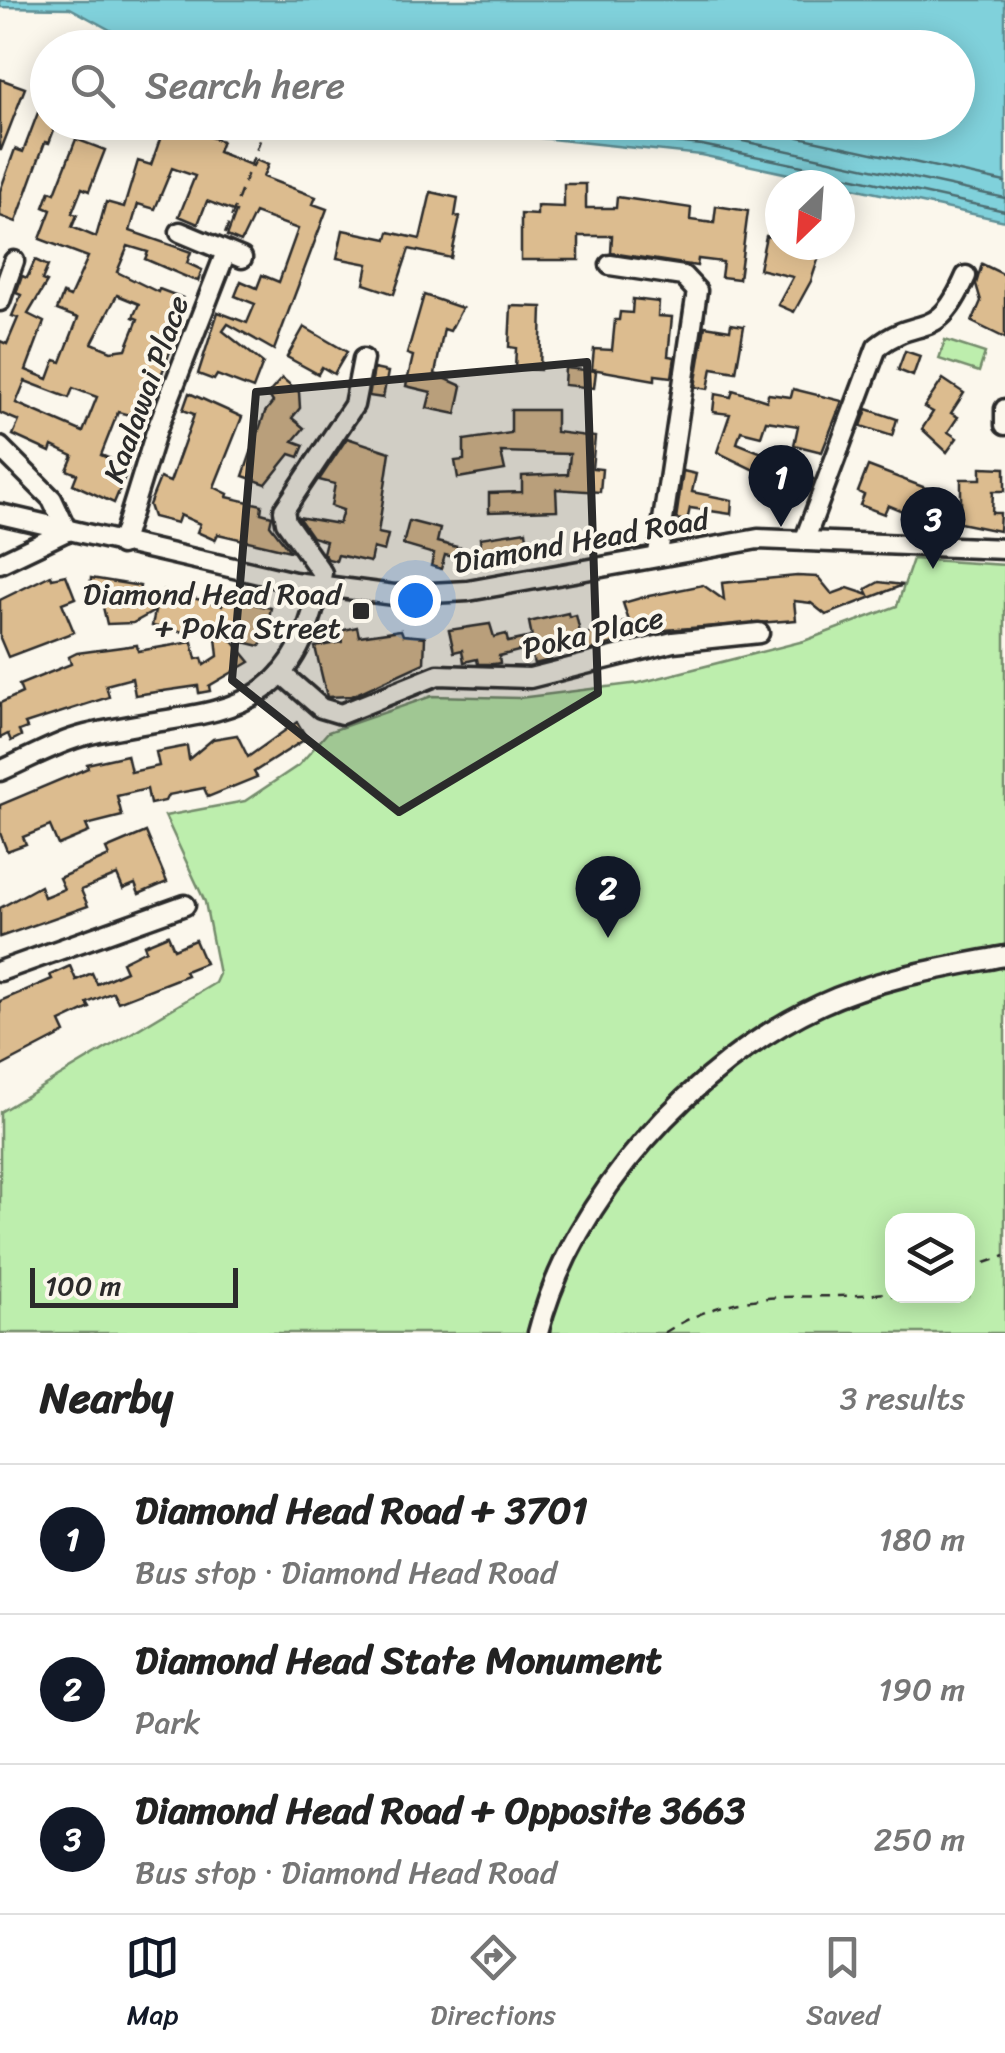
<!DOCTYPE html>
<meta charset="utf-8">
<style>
:root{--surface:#fff;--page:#f2f2f2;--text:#222;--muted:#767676;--line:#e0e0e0;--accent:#111827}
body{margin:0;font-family:Sriracha,sans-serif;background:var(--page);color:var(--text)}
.controls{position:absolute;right:30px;bottom:30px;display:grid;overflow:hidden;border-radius:20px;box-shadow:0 5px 25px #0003}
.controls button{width:90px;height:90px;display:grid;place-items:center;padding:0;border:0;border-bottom:2px solid var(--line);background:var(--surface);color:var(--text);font:50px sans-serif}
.compass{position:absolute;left:765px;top:170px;width:90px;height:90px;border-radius:50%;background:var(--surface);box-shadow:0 5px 25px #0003;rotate:205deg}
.scale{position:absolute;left:30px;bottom:25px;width:208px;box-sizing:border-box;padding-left:10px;border:5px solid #2b2b2b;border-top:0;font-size:28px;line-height:35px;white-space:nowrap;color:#2b2b2b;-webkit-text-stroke:8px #fbf7ec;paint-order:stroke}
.you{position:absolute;left:415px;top:600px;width:35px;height:35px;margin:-25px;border:8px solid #fff;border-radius:50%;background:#1a73e8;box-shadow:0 0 0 15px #1a73e833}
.badge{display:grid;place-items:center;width:65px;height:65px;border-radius:50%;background:var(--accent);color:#fff;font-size:32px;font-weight:700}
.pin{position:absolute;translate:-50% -82px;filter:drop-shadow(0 2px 5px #0008)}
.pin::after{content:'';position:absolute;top:52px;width:35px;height:30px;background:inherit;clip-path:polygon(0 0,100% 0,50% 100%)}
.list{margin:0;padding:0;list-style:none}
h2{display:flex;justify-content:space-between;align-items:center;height:130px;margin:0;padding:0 40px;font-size:42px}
h2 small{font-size:32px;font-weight:400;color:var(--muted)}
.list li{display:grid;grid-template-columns:65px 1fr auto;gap:30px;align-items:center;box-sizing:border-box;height:150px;padding:0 40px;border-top:2px solid var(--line)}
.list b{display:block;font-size:38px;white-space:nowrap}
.list p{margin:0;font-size:32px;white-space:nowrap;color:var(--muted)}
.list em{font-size:32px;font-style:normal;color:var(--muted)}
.icon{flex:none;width:55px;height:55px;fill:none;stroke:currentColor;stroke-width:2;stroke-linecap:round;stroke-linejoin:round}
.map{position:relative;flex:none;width:1005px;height:1333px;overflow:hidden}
.search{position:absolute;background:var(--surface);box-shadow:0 5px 25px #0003;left:30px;right:30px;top:30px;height:110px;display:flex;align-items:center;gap:25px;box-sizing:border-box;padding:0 35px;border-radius:55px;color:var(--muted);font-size:38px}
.sheet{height:580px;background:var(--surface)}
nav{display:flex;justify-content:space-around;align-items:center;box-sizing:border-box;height:140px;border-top:2px solid var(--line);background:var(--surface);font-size:28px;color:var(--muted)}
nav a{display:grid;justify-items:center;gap:5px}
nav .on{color:var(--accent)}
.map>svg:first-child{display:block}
.green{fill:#bdeead;stroke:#748c6c;stroke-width:2.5;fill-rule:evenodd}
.water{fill:#80d1db;stroke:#5e8f95;stroke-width:2.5}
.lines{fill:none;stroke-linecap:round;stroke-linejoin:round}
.shore{stroke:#4d6d71;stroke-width:2.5}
.building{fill:#dcbc8f;stroke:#2b2b2b;stroke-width:2.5;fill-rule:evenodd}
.minor-casing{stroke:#2b2b2b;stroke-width:25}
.path{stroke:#2b2b2b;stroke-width:2.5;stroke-dasharray:10 8;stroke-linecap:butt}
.minor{stroke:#fbf7ec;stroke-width:18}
.marked{fill:#2b2b2b;fill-opacity:0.2;stroke:#2b2b2b;stroke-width:8;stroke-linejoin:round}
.poi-dot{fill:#2b2b2b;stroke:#fbf7ec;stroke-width:4}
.labels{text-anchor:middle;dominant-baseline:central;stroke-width:8;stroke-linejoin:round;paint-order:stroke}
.street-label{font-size:30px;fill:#2b2b2b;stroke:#fbf7ec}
.poi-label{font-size:30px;fill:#2b2b2b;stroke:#fbf7ec;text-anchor:end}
</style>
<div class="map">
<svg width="1005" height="1333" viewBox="0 0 1005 1333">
<rect width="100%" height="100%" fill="#fbf7ec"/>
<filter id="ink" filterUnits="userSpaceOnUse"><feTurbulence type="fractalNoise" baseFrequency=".01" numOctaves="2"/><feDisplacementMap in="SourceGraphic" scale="20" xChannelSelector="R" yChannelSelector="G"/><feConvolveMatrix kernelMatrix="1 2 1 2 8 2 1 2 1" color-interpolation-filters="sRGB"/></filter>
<g filter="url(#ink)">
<!-- green -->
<g class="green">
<polygon points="945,340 985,353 979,372 939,359"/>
<path d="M913,559L1005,565V1333H0V1112L215,983L219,974L205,902L165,816L245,801L299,765L328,732L432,696L519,698L639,683L804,641L897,606ZM892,1220H968V1296H892Z"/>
</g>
<!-- water -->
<polygon class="water" points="0,0 1005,0 1005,221 701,155 401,123 958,122 958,48 143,48 70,8 0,7"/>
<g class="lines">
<!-- shore -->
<g class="shore">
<polyline points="495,122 702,145 821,170 832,179 845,176 1005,211"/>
<polyline points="613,122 706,133 1005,198"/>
<polyline points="730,122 1005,182"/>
</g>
</g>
<!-- building -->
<g class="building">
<polygon points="0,79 25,88 1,150 0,150"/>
<polygon points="47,89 48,122 57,122 49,143 45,142 16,222 0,216 0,191 15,149 23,152"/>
<path d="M166,122L222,141L218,152L253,166L256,160L268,165L263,177L316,197L313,204L327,209L274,350L228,324L223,331L263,363L253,389L217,375L214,380L198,374L218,312L247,323L255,304L235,296L241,281L257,288L262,275L279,282L298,229L255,213L241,242L227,236L236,212L207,201L198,224L179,216L195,176L172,168L155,209L138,204L130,231L191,252L187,263L202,270L198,281L191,279L145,259L148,252L128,246L117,272L158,292L159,289L183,298L174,320L181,322L145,419L118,412L101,455L129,467L114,503L73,484L77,474L67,470L73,456L52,446L50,452L13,435L19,421L0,413V341L7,344L18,318L12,316L21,295L16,293L22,276L27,278L35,260L48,266L42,280L47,282L28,314L44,322L26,370L48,379L55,360L61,362L78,318L57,310L63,294L70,297L88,257L40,239L51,210L44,207L50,191L55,193L76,139L105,150L89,191L82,188L72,213L77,215L72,227L96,237L106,202L124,207L138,161L151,165ZM117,295L139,304L133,317L138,319L126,349L111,351L92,343ZM25,381L69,398L73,388L97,397L83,432L16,403Z"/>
<polygon points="564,184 586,184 586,208 616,208 617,197 691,208 690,220 714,223 716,206 748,211 739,279 721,277 723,262 698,259 697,266 611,253 612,236 579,236 579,260 521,260 521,214 537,215 537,206 564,207"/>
<polygon points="431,192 458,198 455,216 460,217 451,258 409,249 394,294 364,284 368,264 337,258 343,230 387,239 389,232 420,239"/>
<polygon points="766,236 780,239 780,245 823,245 811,281 794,312 778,305 793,277 759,269"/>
<polygon points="982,264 1005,275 1005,338 972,322 981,301 976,284"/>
<polygon points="424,295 462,308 450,331 444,329 435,374 462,386 456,414 427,408 431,392 406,386 413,356 407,354"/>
<polygon points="633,299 659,302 658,316 672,317 668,356 675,357 672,377 655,375 655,380 592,369 594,349 612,350 615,320 619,320 620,312 632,313"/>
<polygon points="511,306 542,307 540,370 515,369 516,348 509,347"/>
<polygon points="731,324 744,326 736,372 712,368 708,389 695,387 705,326 730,330"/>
<polygon points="304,327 347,352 334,374 322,367 318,374 287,357"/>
<polygon points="905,351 920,356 913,376 898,370"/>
<polygon points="565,368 596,371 594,388 564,385"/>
<polygon points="374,369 388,372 383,398 369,396"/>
<polygon points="282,378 299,392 300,408 292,418 304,428 293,441 304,445 299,457 290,454 266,484 243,476 265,412 273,402 268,394"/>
<polygon points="943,379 964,393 951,413 958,417 948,432 957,438 947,452 922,429 933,412 924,407"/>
<polygon points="793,389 842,401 822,452 794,445 798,426 766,421 761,436 741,431 737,443 805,470 803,475 813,479 806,495 717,452 730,414 713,412 715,394 731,397 733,390 767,401 768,394 791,397"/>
<polygon points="189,393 242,417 214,487 228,494 227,497 262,505 261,513 272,516 270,525 290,551 218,534 215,540 197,532 200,524 180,515 177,523 153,517 149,505 160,478 170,482 193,418 194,414 183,410"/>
<polygon points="867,409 897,419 892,436 861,426"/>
<polygon points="511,410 556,410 556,432 595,437 592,468 602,469 600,492 556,489 557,510 489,512 489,493 522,492 522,476 568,474 570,454 501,452 505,470 458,478 455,461 464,460 464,440 511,433"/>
<polygon points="347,438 390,452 378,533 388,535 384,551 373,548 370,562 338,555 336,561 328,559 323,553 326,541 312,537 298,517 339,524 343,510 331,506 335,484 319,480"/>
<polygon points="868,466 939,493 930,525 910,524 910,514 888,505 884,514 860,505 864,495 858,492"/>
<polygon points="981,467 1005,468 1005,491 993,491 992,513 1000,513 999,531 955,522 956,507 961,507 961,479 981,479"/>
<polygon points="683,471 696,474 692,492 732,500 731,514 690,508 687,521 676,519"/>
<polygon points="409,521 440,529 437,542 461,548 458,558 445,555 441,569 431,566 434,554 403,545"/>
<polygon points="526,531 529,551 482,557 480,538"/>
<polygon points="51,575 52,578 66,575 75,598 62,603 74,632 8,657 0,638 0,600"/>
<polygon points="797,576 818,577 832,594 848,588 869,595 866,589 879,582 903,585 826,615 811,603 794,601 796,620 652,631 588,651 583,635 629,621 623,603 644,597 703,585 724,600 722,583"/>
<polygon points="91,578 140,586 137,602 160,607 163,591 222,605 224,597 271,608 265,636 260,646 231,639 250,662 209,686 210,691 199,693 198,686 135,695 132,678 106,685 109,697 25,724 27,728 19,731 21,736 11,741 8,734 0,738 0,703 22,693 19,685 71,664 69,657 77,653 137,645 138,651 192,642 196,659 202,658 204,665 218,656 216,638 220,637 215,636 216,630 189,625 190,633 152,626 155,611 133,623 107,624 103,607 90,592"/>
<polygon points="568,613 569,617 576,615 583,645 550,652 551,660 534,664 530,648 499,656 500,663 494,664 478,664 477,659 464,662 462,650 454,652 449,630 490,624 494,637 506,634 508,642 532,637 529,622"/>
<polygon points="357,627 359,636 401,630 403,635 425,637 424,663 352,696 327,697 315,647 342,642 340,631"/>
<polygon points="297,722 307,738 254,772 257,777 208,797 204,788 168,795 165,801 150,804 147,789 117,796 122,816 86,825 89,832 58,845 50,826 23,837 26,844 7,851 0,833 0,805 88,768 87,764 127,755 131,772 159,766 156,752 187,746 189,759 213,739 237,735 248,757"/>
<polygon points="146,832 167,882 139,894 135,884 123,889 117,875 81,890 88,906 0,937 0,908 40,886 44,897 64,889 59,878 109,856 106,849"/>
<polygon points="168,935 174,949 195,940 205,963 185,971 187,975 118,1002 113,992 87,1003 90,1008 60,1022 65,1033 0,1067 0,1001 52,979 50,975 70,966 76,980 92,973 97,984 126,971 122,962 146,950 144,945"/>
</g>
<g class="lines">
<!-- minor casing -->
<g class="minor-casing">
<g id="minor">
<polyline points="180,232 242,258"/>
<polyline points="610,265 683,276 697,291 658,554"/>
<polyline points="0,301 14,261"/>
<polyline points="1005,409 1005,425"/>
<polyline points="0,447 52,499 67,531"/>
<polyline points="0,514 294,582 394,595 468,591 758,539 1005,549"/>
<path d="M805,539L877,347C920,313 936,345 966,276"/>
<polyline points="121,545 156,432 226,252"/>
<polyline points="0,563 67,531"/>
<polyline points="281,673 321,708 341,714 438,675 530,678 673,642 759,633"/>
<path d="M0,771C28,759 57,742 86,735C213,705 293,731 322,573L286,522L284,510L354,405L363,359"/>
<polyline points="0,971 185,905"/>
<path d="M538,1333C572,1198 695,1063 820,1005C878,978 942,968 1005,956"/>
</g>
</g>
<!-- path -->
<g class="path">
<polyline points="225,234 265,127"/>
<polyline points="968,1269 1005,1256"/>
<path d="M664,1333C746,1281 803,1304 892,1292"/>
</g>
<!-- minor -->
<use href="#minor" class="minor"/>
</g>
</g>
<!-- marked area -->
<path class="marked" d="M587,362L598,693L399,812L232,680L256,392Z"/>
<!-- markers -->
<rect class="poi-dot" x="351" y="601" width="20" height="20" rx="5"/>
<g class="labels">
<!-- street labels -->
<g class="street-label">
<text transform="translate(146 389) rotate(-70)">Kaalawai Place</text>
<text transform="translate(581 541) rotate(-10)">Diamond Head Road</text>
<text transform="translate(593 633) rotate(-13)">Poka Place</text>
</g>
<!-- poi labels -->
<g class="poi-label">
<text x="341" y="594">Diamond Head Road<tspan x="341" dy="34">+ Poka Street</tspan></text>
</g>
</g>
</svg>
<div class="controls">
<button><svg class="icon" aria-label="layers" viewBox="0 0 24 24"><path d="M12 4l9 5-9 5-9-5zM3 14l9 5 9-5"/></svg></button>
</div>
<svg class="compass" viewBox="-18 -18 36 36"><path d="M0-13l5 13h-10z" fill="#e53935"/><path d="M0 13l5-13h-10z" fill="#767676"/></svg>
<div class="scale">100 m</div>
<div class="you"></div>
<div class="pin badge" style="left:781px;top:527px">1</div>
<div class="pin badge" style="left:608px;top:938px">2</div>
<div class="pin badge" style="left:933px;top:569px">3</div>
<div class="search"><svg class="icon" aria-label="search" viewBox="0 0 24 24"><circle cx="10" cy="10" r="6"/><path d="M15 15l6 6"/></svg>Search here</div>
</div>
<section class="sheet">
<h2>Nearby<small>3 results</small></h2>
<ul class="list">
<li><span class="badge">1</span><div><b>Diamond Head Road + 3701</b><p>Bus stop · Diamond Head Road</p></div><em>180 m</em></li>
<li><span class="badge">2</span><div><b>Diamond Head State Monument</b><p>Park</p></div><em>190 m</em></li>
<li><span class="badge">3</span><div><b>Diamond Head Road + Opposite 3663</b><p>Bus stop · Diamond Head Road</p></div><em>250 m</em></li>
</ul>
</section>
<nav>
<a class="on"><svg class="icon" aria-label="map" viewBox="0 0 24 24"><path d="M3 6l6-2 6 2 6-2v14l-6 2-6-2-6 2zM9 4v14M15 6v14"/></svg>Map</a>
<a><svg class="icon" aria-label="directions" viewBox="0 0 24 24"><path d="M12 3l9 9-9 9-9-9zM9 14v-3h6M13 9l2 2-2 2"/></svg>Directions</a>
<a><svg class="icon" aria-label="saved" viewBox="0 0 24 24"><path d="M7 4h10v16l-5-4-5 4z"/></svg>Saved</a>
</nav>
